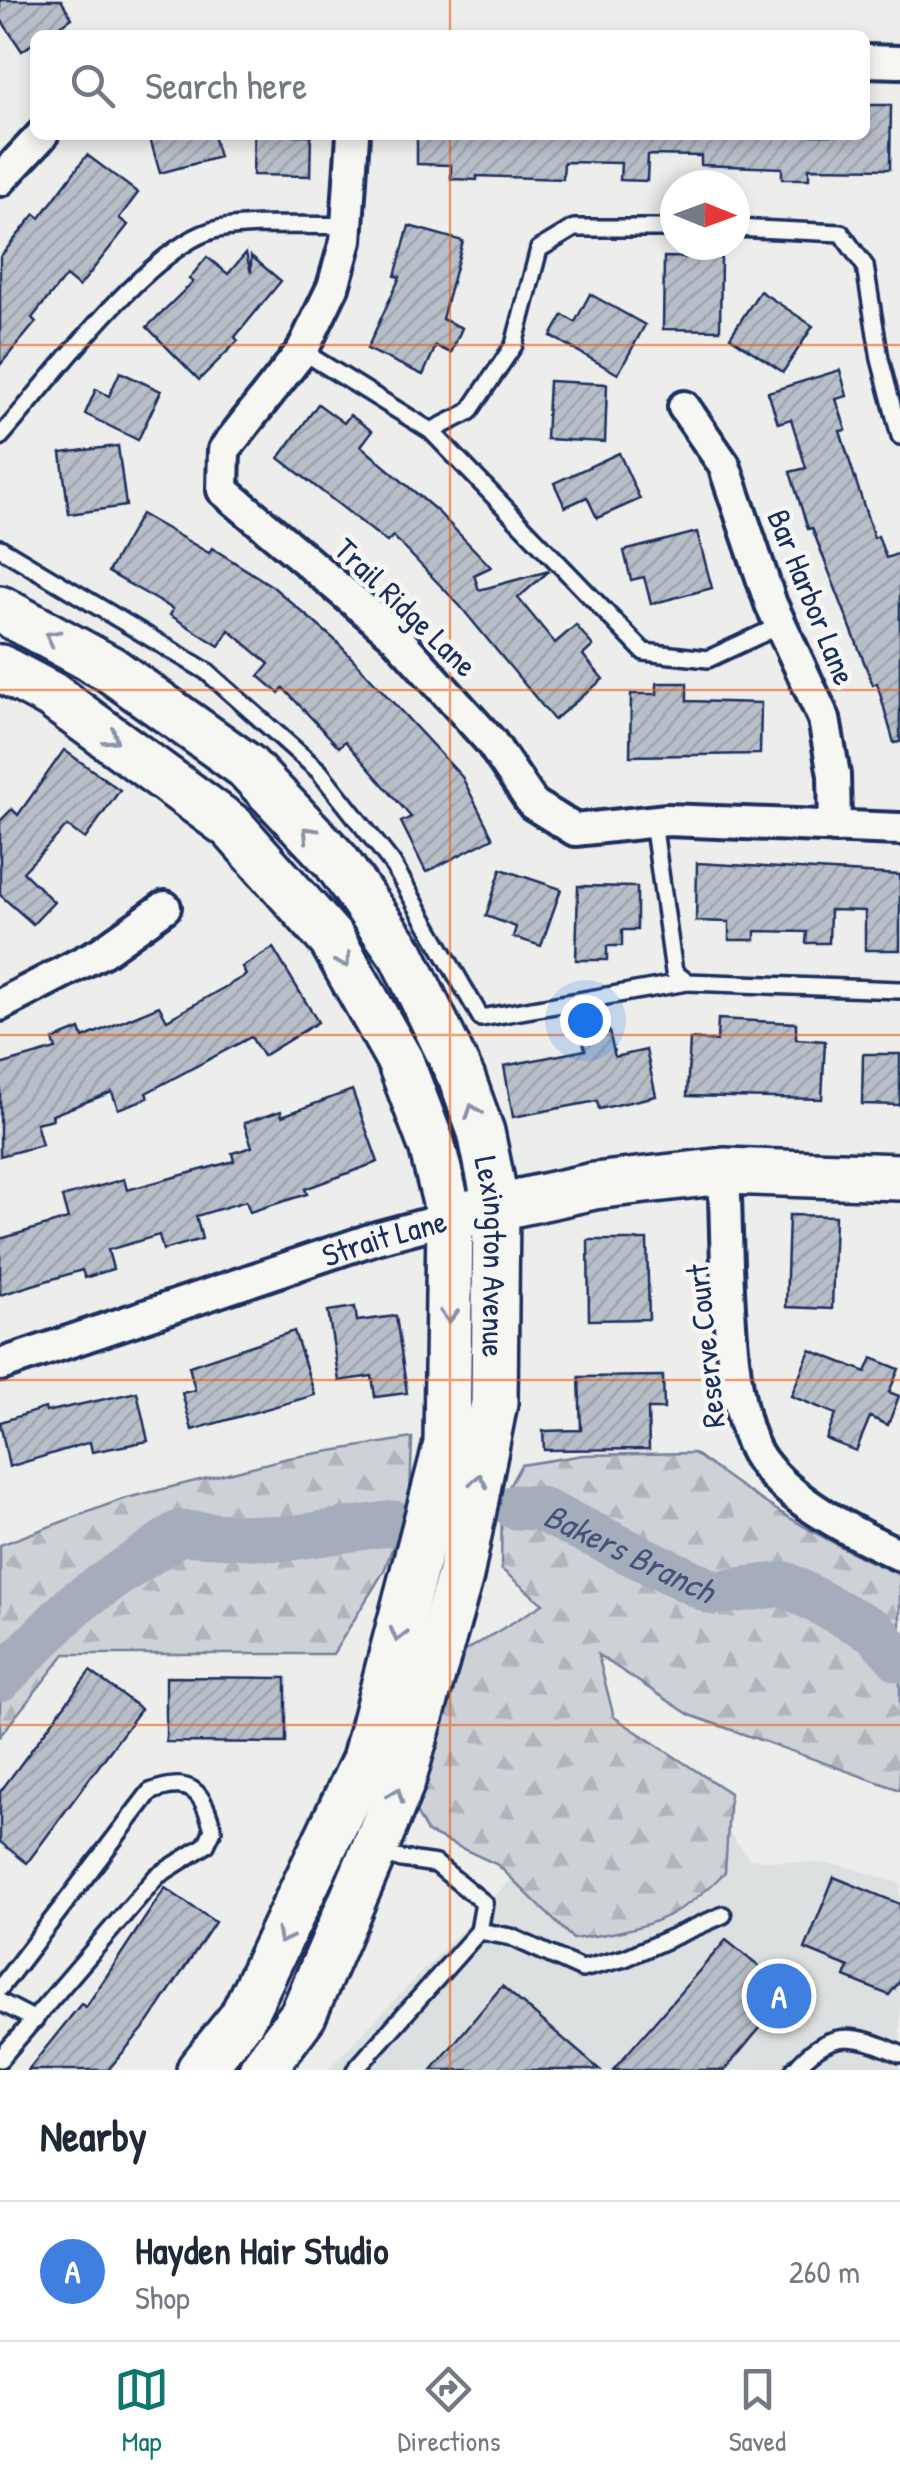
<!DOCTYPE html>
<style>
:root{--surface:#fff;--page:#f6f6f7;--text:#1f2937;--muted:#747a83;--line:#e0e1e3;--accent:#0f766e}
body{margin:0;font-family:"Patrick Hand",sans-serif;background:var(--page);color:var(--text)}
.compass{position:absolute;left:660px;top:170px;width:90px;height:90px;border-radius:50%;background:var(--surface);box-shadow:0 5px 15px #0003;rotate:91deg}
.you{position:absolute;left:585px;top:1020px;width:35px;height:35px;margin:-25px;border:8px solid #fff;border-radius:50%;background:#1a73e8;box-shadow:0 0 0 15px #1a73e833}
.badge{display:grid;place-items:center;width:65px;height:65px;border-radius:50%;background:var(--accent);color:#fff;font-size:32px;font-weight:700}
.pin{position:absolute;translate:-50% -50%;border:5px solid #fff;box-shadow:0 2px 10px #0006}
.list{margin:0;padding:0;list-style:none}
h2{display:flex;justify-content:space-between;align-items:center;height:130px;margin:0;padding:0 40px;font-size:42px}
h2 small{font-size:32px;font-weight:400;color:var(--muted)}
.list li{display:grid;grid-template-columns:65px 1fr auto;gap:30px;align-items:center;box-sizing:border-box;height:140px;padding:0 40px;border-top:2px solid var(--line)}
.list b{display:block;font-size:38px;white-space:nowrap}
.list p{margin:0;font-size:32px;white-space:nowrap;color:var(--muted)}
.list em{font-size:32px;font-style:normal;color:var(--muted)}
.icon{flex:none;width:55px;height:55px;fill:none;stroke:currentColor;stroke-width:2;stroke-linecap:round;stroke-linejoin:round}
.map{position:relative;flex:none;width:900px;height:2070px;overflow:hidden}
.search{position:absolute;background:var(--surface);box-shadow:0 5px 15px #0003;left:30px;right:30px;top:30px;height:110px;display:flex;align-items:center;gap:25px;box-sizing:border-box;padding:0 35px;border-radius:15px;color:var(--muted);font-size:38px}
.sheet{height:270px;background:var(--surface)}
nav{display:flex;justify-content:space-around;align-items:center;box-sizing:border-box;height:140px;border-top:2px solid var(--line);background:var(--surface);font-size:28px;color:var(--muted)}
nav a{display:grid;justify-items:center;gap:5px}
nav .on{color:var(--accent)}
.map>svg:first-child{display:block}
.built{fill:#dde0e1}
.forest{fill:url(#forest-firs);stroke:#74809a;stroke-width:2.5}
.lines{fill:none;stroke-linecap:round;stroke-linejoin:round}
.river{stroke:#a5acbc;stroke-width:45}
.building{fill:url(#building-hatch);stroke:#1b2f5e;stroke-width:2.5}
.lane-casing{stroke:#1b2f5e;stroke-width:22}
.street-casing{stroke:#1b2f5e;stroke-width:38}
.secondary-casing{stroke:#1b2f5e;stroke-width:52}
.lane{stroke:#f6f6f2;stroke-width:15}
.street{stroke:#f6f6f2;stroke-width:30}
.secondary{stroke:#f6f6f2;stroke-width:45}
.oneway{stroke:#8892a8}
.grid{fill:none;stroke:#e8590c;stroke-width:2.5;stroke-opacity:0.55}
.labels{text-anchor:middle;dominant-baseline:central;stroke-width:9;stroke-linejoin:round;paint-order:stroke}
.street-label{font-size:32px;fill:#1b2f5e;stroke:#f6f6f2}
.water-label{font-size:35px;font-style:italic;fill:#44547a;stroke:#f6f6f2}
</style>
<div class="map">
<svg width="900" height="2070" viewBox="0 0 900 2070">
<defs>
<pattern id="forest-firs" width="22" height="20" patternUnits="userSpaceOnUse" patternTransform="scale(2.5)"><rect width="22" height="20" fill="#ced2d7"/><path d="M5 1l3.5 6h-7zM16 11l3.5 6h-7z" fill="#b0b5bb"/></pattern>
<pattern id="building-hatch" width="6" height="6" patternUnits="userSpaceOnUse" patternTransform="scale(2.5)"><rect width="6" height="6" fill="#b9bfc8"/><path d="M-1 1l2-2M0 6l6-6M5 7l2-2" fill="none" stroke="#9ea4ae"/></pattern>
</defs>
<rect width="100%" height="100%" fill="#edeeec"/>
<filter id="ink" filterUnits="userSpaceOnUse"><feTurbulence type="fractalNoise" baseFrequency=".01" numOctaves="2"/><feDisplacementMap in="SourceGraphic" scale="20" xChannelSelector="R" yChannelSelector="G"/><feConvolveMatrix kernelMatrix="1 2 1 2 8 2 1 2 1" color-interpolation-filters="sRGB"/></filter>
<g filter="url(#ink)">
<!-- built -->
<polygon class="built" points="690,1782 750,1859 842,1865 900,1883 900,2070 327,2070 564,1824"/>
<!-- forest -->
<g class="forest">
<polygon points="412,1438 410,1500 384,1571 333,1654 65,1654 0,1736 0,1545 123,1499 288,1458"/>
<path d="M694,1453C759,1502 826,1543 900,1575V1790L690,1715L598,1655L614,1717L730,1793L725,1872C677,1922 640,1930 573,1939L498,1865L427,1832L406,1794L439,1745L438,1690L454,1658L543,1604L501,1569L502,1499L521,1465L583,1455Z"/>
</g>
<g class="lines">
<!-- river -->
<g class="river">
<path id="s1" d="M515,1507L538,1508L714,1593L785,1584L874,1631L900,1660"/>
<polyline points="0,1679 76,1603 179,1533 284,1539 394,1523"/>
</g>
</g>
<!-- building -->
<g class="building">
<polygon points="0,0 61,0 72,18 46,35 35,35 35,42 22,51 0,18"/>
<polygon points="865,105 891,105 890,169 809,168 809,179 782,179 782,168 701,165 701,156 648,155 647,181 620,180 621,163 564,162 563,179 477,176 477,180 451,179 451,165 417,164 417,135 865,135"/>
<polygon points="149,135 213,135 219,157 160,173"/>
<polygon points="254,135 311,135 310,176 253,175"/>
<polygon points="87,155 138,193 119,218 128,225 79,287 66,276 32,318 36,322 0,365 0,257 35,214 40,218"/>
<polygon points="409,226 463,241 442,319 462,328 451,353 436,346 423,375 367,349 400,277 395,276"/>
<polygon points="246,253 251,273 251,256 281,281 235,337 238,341 199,380 147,327 193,282 189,279 207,257 228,274"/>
<polygon points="664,257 721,258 720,330 663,329"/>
<polygon points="760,291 813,326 783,372 730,337"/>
<polygon points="590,294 645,325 618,374 551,336 563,315 575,322"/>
<polygon points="840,370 847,396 836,399 846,430 840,431 874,538 878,536 886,558 900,553 900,742 894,743 877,683 873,685 812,528 808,529 790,472 806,468 791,419 778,423 768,392"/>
<polygon points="120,372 161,391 138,440 85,414 96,389 109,396"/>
<polygon points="549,381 607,384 605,442 546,439"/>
<polygon points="318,404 344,423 350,415 372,431 361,446 438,512 491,567 474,575 479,590 549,571 518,598 555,643 576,625 593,646 583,655 603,679 554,720 460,606 393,536 387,542 279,458"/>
<polygon points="118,446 126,506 69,514 61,453"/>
<polygon points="619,453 640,499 597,518 587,497 565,507 554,483"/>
<polygon points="141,514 209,553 212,548 272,586 335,640 462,777 493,838 426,872 401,822 411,817 345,741 339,747 283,688 279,693 259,676 269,664 229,630 219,646 170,615 173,609 108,572"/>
<polygon points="697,532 712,588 651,604 644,577 631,580 624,551"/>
<polygon points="657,683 687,683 687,701 761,703 760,754 630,756 631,694 657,694"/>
<polygon points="64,750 120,790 85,839 67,826 23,872 54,902 33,924 0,895 0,821 12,809 18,815"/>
<polygon points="697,863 900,875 900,950 865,950 865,911 830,910 829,943 806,943 807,932 755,931 755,940 729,940 729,922 696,921"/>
<polygon points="501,869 561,889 541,946 513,937 516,927 486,916"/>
<polygon points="578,886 637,887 637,930 622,930 622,946 607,946 607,960 576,960"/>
<polygon points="273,948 318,1022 263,1056 251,1037 146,1093 148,1098 118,1109 112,1092 52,1115 53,1119 36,1123 42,1145 0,1156 0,1065 56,1049 53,1040 80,1029 83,1038 159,1006 167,1020 246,975 242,967"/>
<polygon points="718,1019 796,1023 796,1039 825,1041 822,1099 687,1096 690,1039 717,1041"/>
<polygon points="609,1031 615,1057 646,1050 656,1096 599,1109 597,1101 513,1117 504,1066 585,1050 582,1037"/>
<polygon points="863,1054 900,1054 900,1105 862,1104"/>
<polygon points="352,1090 378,1162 305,1189 307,1194 250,1212 246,1201 196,1216 202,1239 163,1250 159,1235 108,1250 113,1269 85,1278 82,1270 0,1295 0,1239 68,1219 62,1197 124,1179 127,1190 234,1161 232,1153 252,1147 244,1123 281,1111 282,1116"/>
<polygon points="789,1215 835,1216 832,1309 786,1307"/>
<polygon points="588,1240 647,1240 649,1319 589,1320"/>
<polygon points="355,1307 357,1321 396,1316 407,1393 375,1397 372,1376 339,1381 328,1311"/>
<polygon points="294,1331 315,1395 192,1430 182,1393 195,1390 189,1366"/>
<polygon points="810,1350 866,1372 872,1358 899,1369 889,1392 899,1396 888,1425 870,1417 856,1451 826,1439 836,1414 791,1396"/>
<polygon points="663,1376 664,1409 648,1409 649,1449 544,1450 543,1431 581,1430 579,1377"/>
<polygon points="137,1392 148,1441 92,1452 90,1442 9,1467 0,1422 45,1408 46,1412"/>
<polygon points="90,1671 141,1709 27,1863 0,1842 0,1792"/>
<polygon points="166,1677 286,1678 286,1743 166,1742"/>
<polygon points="834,1877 900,1904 900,1981 889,1995 845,1977 849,1967 805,1949"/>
<polygon points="165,1888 215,1922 148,2023 108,2070 28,2070 81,2004 86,2007"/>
<polygon points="726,1940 790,1992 725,2070 613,2070"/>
<polygon points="502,1986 600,2070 432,2070"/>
</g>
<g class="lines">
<!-- lane casing -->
<g class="lane-casing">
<g id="lane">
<polyline points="735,228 841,233 865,266 880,359 900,436"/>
<polyline points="302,351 431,431 469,412 514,345 539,249 574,228 675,228"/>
<polyline points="431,431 644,652 708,659 781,625"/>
<path d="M0,437C47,384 152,242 218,229C259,222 307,227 348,225"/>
<polyline points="0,548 206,671 319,771 392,863 481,1018 687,982"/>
<polyline points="653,822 674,972 687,982 900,990"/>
<polyline points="479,1931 511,1937 582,1969 625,1958 723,1915"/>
<path d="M0,1988L150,1792C191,1776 203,1791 213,1830L206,1845L157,1876L0,2059"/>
<polyline points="0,2002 35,2020"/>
<polyline points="355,2070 479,1931 484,1903 436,1864 375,1855"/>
<path d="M794,2070C829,2029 853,2032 900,2054"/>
</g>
</g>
<!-- street casing -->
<g class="street-casing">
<g id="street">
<polyline points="865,61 900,62"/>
<polyline points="353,135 346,241 333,287 302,351 224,450 223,490 395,636 491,742 533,804 575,830 667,820 900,829"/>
<polyline points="0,180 42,135"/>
<polyline points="684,407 724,465 771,604 824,719 834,775 835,827"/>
<polyline points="0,1005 102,952 165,907"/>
<path d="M724,1171C728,1240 723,1408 761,1460C792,1503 853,1533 900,1555"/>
<path id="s2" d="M0,1365L376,1238L450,1218"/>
</g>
</g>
<!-- secondary casing -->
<g class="secondary-casing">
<g id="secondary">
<path id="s3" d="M0,609L110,669L246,766L336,861L402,955L462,1079L481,1132L496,1205L494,1403L460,1576L402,1781L372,1855L303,2015L262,2070"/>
<polyline points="0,668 51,695 232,827 332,940 400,1061 432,1146 450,1218 447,1444 365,1760 242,2018 200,2070"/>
<polyline points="466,1214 594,1186 724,1171 900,1177"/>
</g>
</g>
<!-- lane -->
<use href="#lane" class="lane"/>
<!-- street -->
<use href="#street" class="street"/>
<!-- secondary -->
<use href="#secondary" class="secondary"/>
</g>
<!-- one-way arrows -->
<defs><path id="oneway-chevron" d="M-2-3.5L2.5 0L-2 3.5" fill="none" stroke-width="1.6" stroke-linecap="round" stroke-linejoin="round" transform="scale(2.5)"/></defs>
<g class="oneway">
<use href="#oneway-chevron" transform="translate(52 637) rotate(-152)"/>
<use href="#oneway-chevron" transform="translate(112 738) rotate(35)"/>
<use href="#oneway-chevron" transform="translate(309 833) rotate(-134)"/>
<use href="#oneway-chevron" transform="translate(344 961) rotate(61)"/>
<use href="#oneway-chevron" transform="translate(473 1111) rotate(-109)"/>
<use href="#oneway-chevron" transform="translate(449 1316) rotate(91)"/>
<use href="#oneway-chevron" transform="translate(479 1481) rotate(-79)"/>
<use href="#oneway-chevron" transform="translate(398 1635) rotate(105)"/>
<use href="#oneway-chevron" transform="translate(396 1795) rotate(-69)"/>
<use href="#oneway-chevron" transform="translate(283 1937) rotate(117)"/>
</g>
</g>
<!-- grid -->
<path class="grid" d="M450,0V35M450,135V2070M0,345H900M0,690H900M0,1035H900M0,1380H900M0,1725H900"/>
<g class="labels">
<!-- street labels -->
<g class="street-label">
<text transform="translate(812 597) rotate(68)">Bar Harbor Lane</text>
<text transform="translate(406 607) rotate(44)">Trail Ridge Lane</text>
<text stroke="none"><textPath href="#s2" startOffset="405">Strait Lane</textPath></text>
<text stroke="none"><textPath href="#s3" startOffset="858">Lexington Avenue</textPath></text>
<text transform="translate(705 1346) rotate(-96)">Reserve Court</text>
</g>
<!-- water labels -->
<g class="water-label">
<text stroke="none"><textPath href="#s1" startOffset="125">Bakers Branch</textPath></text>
</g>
</g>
</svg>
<svg class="compass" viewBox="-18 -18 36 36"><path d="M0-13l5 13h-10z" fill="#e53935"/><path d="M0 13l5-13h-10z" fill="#747a83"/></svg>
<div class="you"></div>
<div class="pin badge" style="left:779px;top:1996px;background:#3f7fe0">A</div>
<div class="search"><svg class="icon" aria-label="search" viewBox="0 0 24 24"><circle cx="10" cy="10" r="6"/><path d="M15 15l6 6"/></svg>Search here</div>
</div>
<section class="sheet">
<h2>Nearby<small></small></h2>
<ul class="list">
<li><span class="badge" style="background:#3f7fe0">A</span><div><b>Hayden Hair Studio</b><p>Shop</p></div><em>260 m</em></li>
</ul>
</section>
<nav>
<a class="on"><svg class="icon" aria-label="map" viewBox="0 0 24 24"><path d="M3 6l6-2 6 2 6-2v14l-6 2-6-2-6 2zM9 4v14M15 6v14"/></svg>Map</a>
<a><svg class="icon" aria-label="directions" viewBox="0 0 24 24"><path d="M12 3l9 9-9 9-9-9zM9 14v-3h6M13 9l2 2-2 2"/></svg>Directions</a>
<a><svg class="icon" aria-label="saved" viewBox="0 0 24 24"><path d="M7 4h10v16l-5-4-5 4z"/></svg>Saved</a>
</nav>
